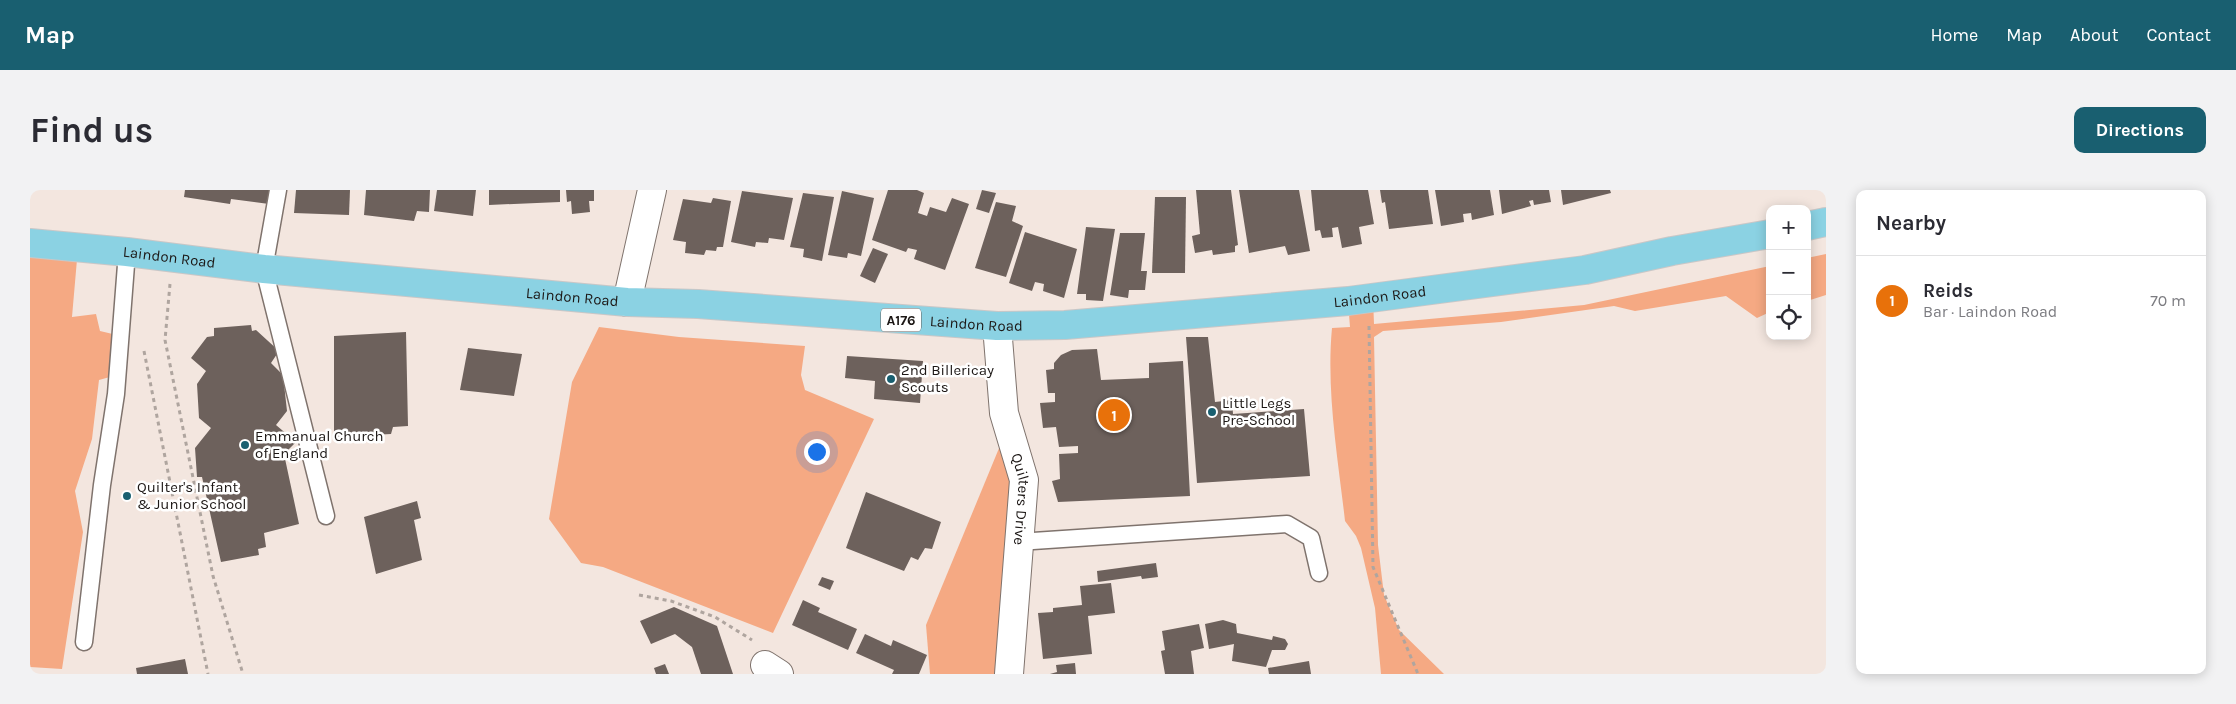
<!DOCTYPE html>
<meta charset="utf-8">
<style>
:root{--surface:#fff;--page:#f2f2f3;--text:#2b2b33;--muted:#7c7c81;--line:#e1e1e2;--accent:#195f70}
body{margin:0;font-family:Karla,sans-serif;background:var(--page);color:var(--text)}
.controls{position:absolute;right:15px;top:15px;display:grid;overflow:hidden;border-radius:10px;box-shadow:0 2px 12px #0003}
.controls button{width:45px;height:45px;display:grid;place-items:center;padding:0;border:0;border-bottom:1px solid var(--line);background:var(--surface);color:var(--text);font:25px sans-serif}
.you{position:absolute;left:786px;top:261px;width:18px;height:18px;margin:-12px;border:4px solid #fff;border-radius:50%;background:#1a73e8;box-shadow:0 0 0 8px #1a73e833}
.badge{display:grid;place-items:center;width:32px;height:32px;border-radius:50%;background:var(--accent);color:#fff;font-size:16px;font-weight:700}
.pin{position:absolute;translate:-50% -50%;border:2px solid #fff;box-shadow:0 1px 5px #0006}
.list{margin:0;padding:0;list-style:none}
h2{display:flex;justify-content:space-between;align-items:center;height:65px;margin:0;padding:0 20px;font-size:21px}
h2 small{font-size:16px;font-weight:400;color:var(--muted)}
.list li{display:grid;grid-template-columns:32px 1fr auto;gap:15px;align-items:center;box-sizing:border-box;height:90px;padding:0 20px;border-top:1px solid var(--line)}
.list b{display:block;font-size:19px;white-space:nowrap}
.list p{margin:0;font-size:16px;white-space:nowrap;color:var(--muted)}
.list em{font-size:16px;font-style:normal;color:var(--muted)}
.icon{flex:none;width:28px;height:28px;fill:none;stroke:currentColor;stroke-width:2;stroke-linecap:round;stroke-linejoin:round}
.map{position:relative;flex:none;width:1796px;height:484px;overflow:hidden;border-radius:10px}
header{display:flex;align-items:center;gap:30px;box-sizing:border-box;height:70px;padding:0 25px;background:var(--accent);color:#fff}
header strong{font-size:24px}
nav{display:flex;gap:28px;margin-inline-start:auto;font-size:18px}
.intro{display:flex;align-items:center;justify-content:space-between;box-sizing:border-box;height:120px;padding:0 30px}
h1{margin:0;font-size:35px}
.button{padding:12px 22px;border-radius:10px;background:var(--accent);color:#fff;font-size:18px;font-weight:700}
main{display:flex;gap:30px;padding:0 30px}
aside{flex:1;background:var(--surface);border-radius:10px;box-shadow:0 2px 12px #0003}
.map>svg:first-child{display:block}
.green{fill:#f5a983}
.building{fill:#6d615c}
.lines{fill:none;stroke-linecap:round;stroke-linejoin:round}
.service-casing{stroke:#7f736d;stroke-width:19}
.minor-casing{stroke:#7f736d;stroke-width:30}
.primary-casing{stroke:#c9c7c7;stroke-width:30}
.path{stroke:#afa59f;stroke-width:3;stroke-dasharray:4 4;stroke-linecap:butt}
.service{stroke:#fff;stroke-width:16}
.minor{stroke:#fff;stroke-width:28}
.primary{stroke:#8bd2e3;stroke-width:28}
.poi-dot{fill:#195f70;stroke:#fff;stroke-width:2}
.labels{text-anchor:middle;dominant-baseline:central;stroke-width:5;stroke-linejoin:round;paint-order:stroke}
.shield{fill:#fff;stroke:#605d5b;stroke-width:1}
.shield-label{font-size:14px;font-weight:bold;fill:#1c1715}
.street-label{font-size:15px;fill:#1c1715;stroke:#fff}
.poi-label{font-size:15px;fill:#1c1715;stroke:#fff;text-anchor:start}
</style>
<header>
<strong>Map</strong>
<nav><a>Home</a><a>Map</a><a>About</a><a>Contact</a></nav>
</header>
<div class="intro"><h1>Find us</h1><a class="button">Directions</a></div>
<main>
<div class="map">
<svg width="1796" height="484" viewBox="0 0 1796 484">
<rect width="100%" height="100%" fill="#f3e6df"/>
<!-- green -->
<g class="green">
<polygon points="0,52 48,58 42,127 66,124 70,141 91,146 87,185 69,190 62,249 45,301 53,342 32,479 0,477"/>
<polygon points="1796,64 1796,105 1777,111 1777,68"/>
<path d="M1740,76V122L1727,128L1696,106L1605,121L1584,116L1471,132L1353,141L1344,147L1348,355L1354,405L1369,440L1414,484H1351L1345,418L1331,358L1326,346L1315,331C1308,268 1296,202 1302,138L1320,137L1318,111L1343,108L1344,134L1554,115Z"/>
<polygon points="569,137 649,147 775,156 771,185 775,200 844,229 743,443 573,377 551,373 519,329 542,192"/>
<polygon points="972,251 985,293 972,484 900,484 896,435"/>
</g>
<!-- building -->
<g class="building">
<polygon points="155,0 241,0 239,14 201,9 200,14 154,7"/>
<polygon points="266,0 320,0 319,25 264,23"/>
<polygon points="336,0 400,0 399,22 387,21 384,31 334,25"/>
<polygon points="407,0 446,0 443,26 404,21"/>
<polygon points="459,0 530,0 530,12 459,15"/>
<polygon points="536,0 564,0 564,11 559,11 560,22 542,24 541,11 537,12"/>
<polygon points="858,0 887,0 894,3 888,23 897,26 900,17 916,22 922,8 939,14 915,80 884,69 887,60 878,58 876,62 842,50"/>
<polygon points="952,0 966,3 959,23 946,19"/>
<polygon points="1166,0 1201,0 1208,55 1205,56 1205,62 1183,65 1182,60 1165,63 1162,46 1170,44"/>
<polygon points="1209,0 1269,0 1280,61 1258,65 1255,56 1219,63"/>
<polygon points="1281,0 1338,0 1344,34 1329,37 1332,54 1312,58 1308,37 1302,38 1303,47 1292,48 1290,40 1285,41"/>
<polygon points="1350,0 1398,0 1403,34 1359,39 1355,12 1352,13"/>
<polygon points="1405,0 1460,0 1464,25 1442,30 1441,23 1433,24 1434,32 1411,36"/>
<polygon points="1469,0 1519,0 1521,12 1504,15 1503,10 1499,11 1501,16 1472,24"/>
<polygon points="1531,0 1580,0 1581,3 1533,15"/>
<polygon points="712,1 763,8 754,50 739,48 738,53 726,52 725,57 701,52"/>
<polygon points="812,1 844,8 831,66 818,63 817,68 798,65"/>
<polygon points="773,3 804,7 792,71 773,67 774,59 760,57"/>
<polygon points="1125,7 1156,7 1155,83 1122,83"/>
<polygon points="683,8 701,11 693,57 687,57 686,61 676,60 674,65 655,63 656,52 643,50 653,9 681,13"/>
<polygon points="966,12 986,16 982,31 993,36 976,87 945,78"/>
<polygon points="1056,37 1085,39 1073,111 1056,110 1056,104 1047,104"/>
<polygon points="995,42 1047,59 1034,108 1013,101 1014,94 1005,92 1002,101 979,93"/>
<polygon points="1090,43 1115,43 1111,81 1117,81 1115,100 1099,100 1098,108 1080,105"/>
<polygon points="843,58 858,64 845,93 830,86"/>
<polygon points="221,135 222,141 226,140 249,161 241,173 253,185 257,221 246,235 266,252 254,264 269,334 234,343 236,357 228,359 229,365 191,372 172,287 167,287 165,258 181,238 169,228 167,194 176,181 161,168 177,147 184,146 184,138"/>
<polygon points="376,142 378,236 363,237 361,244 304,247 304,146"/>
<polygon points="1156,147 1178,147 1185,212 1202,210 1203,224 1274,219 1280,286 1167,293"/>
<polygon points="438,158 492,164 484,206 430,200"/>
<polygon points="1067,159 1071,190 1119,188 1119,173 1153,171 1160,306 1028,312 1022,291 1030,289 1029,264 1048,263 1048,256 1029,257 1026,237 1013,238 1010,213 1025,212 1025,203 1018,203 1016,180 1024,179 1024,173 1031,165 1042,160"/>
<polygon points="817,166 893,171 890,213 844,209 845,191 815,188"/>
<polygon points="836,302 911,332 902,359 895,358 888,370 881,367 874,381 816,358"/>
<polygon points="387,311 391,328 384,330 392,370 346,384 334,327"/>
<polygon points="1126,373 1128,387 1112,389 1111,386 1068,392 1067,381"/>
<polygon points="792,387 804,391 800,400 788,395"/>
<polygon points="1081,393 1085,423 1058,426 1062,464 1013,469 1008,423 1023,422 1023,418 1052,415 1050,396"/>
<polygon points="773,410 790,418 788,422 827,439 818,460 762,435"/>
<polygon points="644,417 687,436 703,484 671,484 662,457 645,444 621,454 610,431"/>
<polygon points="1193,430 1206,434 1207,443 1242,450 1243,446 1255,449 1258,454 1255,460 1242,460 1236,477 1202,471 1204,454 1179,459 1175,434"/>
<polygon points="1169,434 1174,458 1161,461 1164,484 1135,484 1131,461 1135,460 1132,441"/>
<polygon points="835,444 861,456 863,450 897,465 889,484 862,484 864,480 826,463"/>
<polygon points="155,469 158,484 107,484 106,478"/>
<polygon points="1279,471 1281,484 1239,484 1238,478"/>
<polygon points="1045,473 1046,484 1020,484 1027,482 1026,475"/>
<polygon points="635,474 639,484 626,484 624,478"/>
</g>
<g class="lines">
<!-- service casing -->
<g class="service-casing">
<g id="service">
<polyline points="248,0 234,79 296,326"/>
<polyline points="988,352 1257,334 1281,348 1289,383"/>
<polyline points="54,452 72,295 86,204 97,62"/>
</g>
</g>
<!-- minor casing -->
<g class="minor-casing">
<g id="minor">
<polyline points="597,112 622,0"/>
<path id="s1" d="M967,136L974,223L994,290L979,484"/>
<polyline points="735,475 749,484"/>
</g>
</g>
<!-- primary casing -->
<g class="primary-casing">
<g id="primary">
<polyline points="1777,36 1796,32"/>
<path id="s2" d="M0,53L97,62L234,79L597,112L668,114L967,136L1035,135L1318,111L1555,80L1642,61L1740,44"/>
</g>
</g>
<!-- path -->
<g class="path">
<polyline points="140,94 135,150 183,386 213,484"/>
<polyline points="1339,136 1343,377 1388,484"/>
<polyline points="114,161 178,484"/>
<polyline points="609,405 641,411 685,427 722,450"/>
</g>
<!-- service -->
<use href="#service" class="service"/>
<!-- minor -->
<use href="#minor" class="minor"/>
<!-- primary -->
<use href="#primary" class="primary"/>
</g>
<!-- markers -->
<g class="poi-dot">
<circle cx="861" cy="189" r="5"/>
<circle cx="1182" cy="222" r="5"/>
<circle cx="215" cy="255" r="5"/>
<circle cx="97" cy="306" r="5"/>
</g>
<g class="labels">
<!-- shield labels -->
<rect class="shield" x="851" y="118.5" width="40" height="23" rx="4"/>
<g class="shield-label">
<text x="871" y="130">A176</text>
</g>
<!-- street labels -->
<g class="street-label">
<text stroke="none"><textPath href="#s2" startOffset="140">Laindon Road</textPath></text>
<text stroke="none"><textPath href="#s2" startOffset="545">Laindon Road</textPath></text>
<text stroke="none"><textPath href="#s2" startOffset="1355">Laindon Road</textPath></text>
<text stroke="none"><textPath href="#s2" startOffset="950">Laindon Road</textPath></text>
<text stroke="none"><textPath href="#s1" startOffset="176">Quilters Drive</textPath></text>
</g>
<!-- poi labels -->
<g class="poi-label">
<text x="871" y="180">2nd Billericay<tspan x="871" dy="17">Scouts</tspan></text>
<text x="1192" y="213">Little Legs<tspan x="1192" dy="17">Pre-School</tspan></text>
<text x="225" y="246">Emmanual Church<tspan x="225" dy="17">of England</tspan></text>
<text x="107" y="297">Quilter's Infant<tspan x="107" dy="17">&amp; Junior School</tspan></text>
</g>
</g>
</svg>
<div class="controls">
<button>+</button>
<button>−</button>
<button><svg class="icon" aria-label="locate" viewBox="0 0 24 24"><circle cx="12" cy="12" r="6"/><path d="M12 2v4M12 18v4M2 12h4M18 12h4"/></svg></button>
</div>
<div class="you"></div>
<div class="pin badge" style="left:1084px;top:225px;background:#e8710a">1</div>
</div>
<aside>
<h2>Nearby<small></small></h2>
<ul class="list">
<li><span class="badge" style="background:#e8710a">1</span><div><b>Reids</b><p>Bar · Laindon Road</p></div><em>70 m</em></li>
</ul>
</aside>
</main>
